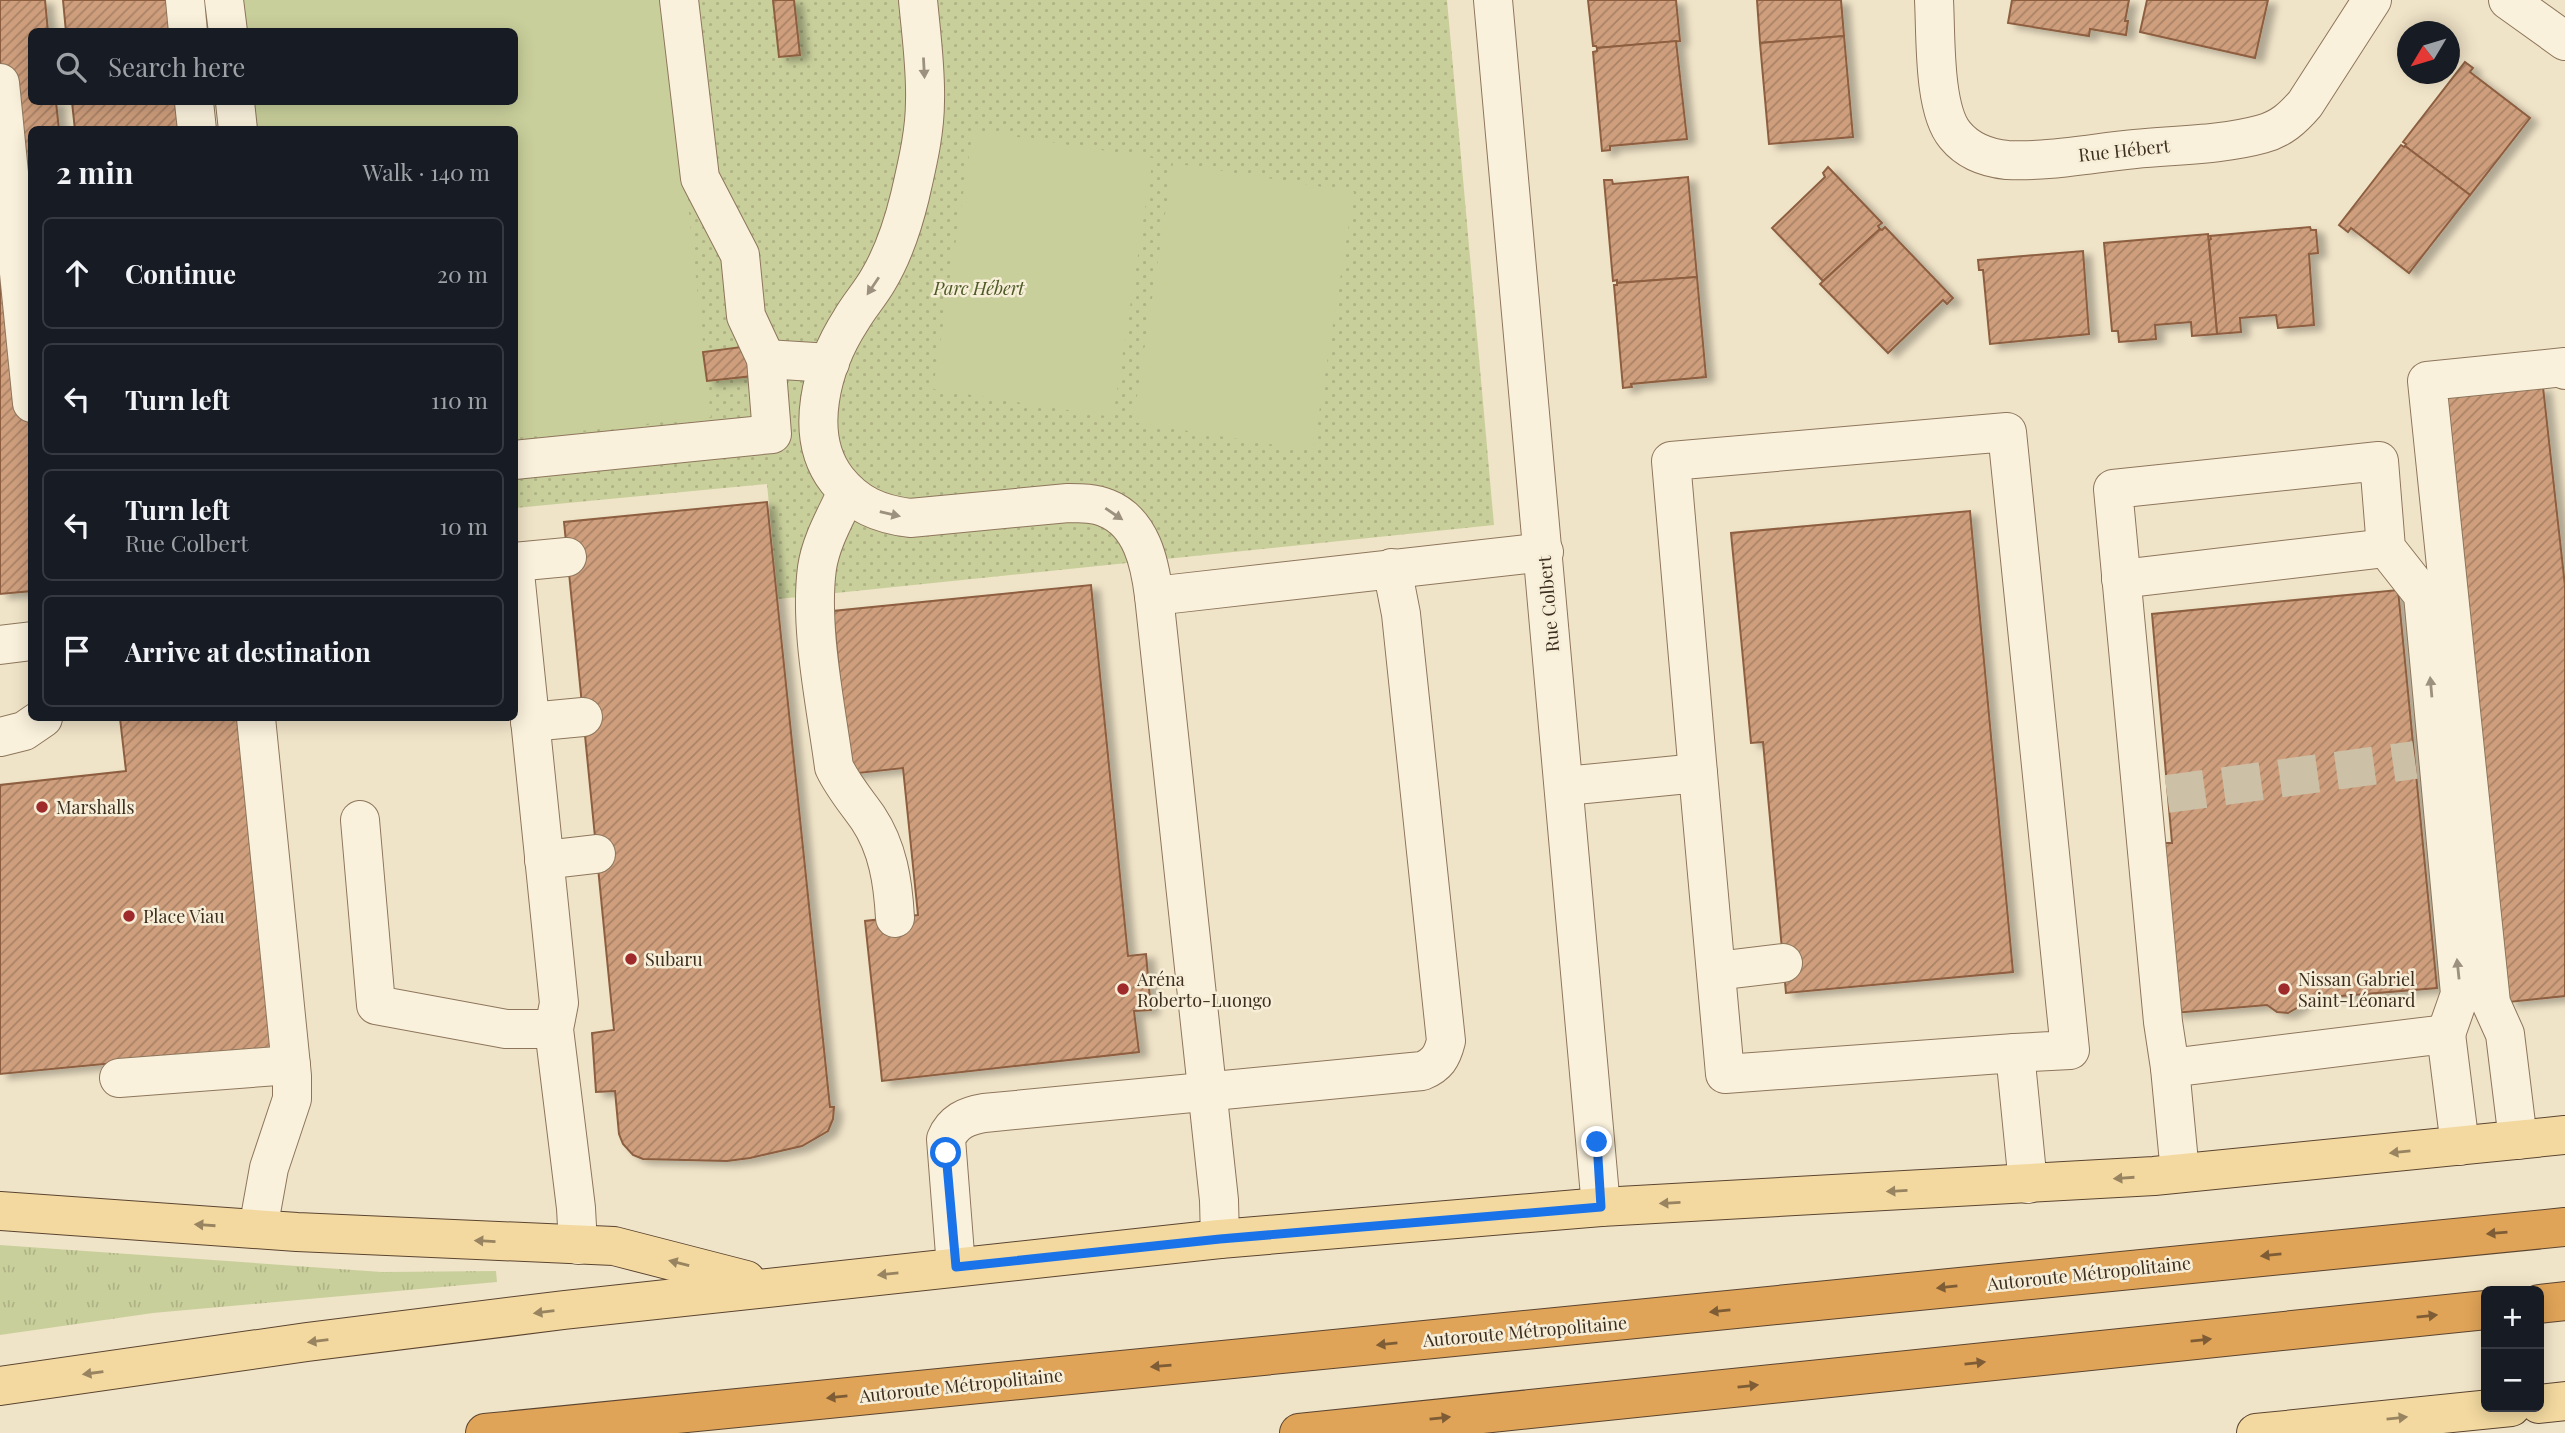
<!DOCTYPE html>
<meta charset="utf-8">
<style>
:root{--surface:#171b24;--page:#242831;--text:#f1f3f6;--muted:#9ea1a6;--line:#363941}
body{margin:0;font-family:"Playfair Display",serif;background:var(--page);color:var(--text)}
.controls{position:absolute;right:21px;bottom:21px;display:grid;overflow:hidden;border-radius:10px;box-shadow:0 4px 18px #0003}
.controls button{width:63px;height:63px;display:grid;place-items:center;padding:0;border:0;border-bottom:2px solid var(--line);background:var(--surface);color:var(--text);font:35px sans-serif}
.compass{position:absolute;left:2397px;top:21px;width:63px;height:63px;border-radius:50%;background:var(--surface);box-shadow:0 4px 18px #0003;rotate:232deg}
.stop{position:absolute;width:21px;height:21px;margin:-16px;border:5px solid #1a73e8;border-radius:50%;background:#fff}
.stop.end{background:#1a73e8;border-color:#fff;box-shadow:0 2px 7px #0008}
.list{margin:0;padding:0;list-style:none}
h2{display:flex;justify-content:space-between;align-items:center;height:91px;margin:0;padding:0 28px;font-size:30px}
h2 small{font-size:23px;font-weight:400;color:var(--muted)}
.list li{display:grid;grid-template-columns:46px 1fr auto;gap:21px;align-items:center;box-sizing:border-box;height:112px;margin:0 14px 14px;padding:0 14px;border:2px solid var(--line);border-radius:10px}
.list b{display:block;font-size:26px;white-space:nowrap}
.list p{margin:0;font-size:23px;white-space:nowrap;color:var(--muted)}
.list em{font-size:23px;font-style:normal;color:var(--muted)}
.icon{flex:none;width:38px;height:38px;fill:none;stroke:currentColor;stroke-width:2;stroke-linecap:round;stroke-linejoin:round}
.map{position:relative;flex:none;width:2565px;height:1433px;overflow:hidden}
.search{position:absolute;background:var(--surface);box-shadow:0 4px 18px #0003;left:28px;top:28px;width:490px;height:77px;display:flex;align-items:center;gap:18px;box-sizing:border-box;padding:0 24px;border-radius:10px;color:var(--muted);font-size:26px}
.panel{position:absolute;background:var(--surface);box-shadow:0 4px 18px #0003;left:28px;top:126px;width:490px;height:595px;border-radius:10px}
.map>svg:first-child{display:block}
.grass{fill:url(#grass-tufts)}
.park{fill:url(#park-dots)}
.pitch{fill:#c9cf9b}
.building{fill:url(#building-hatch);stroke:#8d5f41;stroke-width:2;filter:url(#shadow)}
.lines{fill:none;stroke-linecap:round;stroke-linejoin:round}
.minor-tunnel{stroke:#ccc0a6;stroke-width:38;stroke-dasharray:38 19;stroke-linecap:butt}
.minor-casing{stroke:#8d765c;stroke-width:40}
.major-casing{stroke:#5b4430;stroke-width:40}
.highway-casing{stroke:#5b4430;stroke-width:40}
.minor{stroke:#faf1dc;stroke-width:38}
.major{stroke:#f3d9a0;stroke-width:38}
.highway{stroke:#e0a458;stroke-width:38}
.oneway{fill:#9c907e}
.oneway2{fill:#988460}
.oneway3{fill:#7e5d36}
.route{stroke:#1a73e8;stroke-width:9}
.poi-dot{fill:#9e2a2b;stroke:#f7eed8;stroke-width:2.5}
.labels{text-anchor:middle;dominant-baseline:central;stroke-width:5;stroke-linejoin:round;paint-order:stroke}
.street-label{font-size:18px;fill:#3d2e20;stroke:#f7eed8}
.park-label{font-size:18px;font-style:italic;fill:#4d5a26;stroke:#f7eed8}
.poi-label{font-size:18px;fill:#3d2e20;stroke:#f7eed8;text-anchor:start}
</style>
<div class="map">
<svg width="2565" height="1433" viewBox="0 0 2565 1433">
<defs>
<pattern id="grass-tufts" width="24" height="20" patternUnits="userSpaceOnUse" patternTransform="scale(1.75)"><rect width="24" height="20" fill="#c9cf9b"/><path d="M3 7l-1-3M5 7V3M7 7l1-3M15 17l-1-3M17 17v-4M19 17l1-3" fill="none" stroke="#aeb285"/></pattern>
<pattern id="park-dots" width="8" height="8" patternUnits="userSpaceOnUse" patternTransform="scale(1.75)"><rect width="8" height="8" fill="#c9cf9b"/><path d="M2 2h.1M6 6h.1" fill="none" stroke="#aeb285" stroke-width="1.8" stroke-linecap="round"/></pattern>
<pattern id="building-hatch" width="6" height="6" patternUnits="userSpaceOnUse" patternTransform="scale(1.75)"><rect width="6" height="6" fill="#cf9f7d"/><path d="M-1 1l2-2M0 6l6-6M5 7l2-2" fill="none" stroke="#a98266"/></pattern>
<filter id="shadow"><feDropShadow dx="8" dy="4.5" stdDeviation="3.5" flood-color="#0004"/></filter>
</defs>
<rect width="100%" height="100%" fill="#f0e4c8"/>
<!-- grass -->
<polygon class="grass" points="0,1245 382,1272 496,1271 497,1282 153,1313 0,1335"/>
<!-- park -->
<polygon class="park" points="211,0 1447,0 1494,525 778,599 767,484 515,508 514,32"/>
<!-- pitch -->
<g class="pitch">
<polygon points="240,0 666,0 711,417 515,438 514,130 254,129 251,102 514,102 514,32 244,31"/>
<polygon points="973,130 1153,158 1113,417 933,389"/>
<polygon points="1173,163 1354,192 1313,451 1133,422"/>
</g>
<!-- building -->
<g class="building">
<polygon points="0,0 45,0 48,32 32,32 32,102 56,102 59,130 32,130 32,591 0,594"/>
<polygon points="63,0 169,0 172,32 66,32"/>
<polygon points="773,0 794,0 800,55 779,57"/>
<polygon points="1588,0 1676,0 1680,41 1597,48 1596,46 1593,46"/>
<polygon points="1757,0 1841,0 1844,36 1760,43"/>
<polygon points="2012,0 2129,0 2125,21 2128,21 2126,35 2090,29 2089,36 2008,23"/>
<polygon points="2147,0 2268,0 2255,58 2140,32"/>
<polygon points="1844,36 1853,137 1769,144 1760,43"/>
<polygon points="1676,41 1687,139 1610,146 1610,150 1602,151 1593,52 1597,51 1597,48"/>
<polygon points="2465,62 2473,68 2470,72 2530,118 2470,195 2405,146 2406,144 2403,142"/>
<polygon points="72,102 179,102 182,130 75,130"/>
<polygon points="2401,145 2404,147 2405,146 2470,195 2409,273 2351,228 2348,232 2339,225"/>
<polygon points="1828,167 1882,223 1878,226 1880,229 1823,281 1772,228 1825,177 1823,173"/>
<polygon points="1688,177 1697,277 1617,283 1617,280 1613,281 1604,180 1612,180 1613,184"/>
<polygon points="1885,227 1953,298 1947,304 1943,300 1888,353 1820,284 1880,229 1882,230"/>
<polygon points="2310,227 2311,230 2316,230 2318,253 2309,254 2314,325 2278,328 2276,315 2240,318 2241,332 2217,334 2209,240 2211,239 2210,236"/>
<polygon points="2208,234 2217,334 2192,336 2191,322 2155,325 2156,339 2119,342 2118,331 2112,331 2104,243"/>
<polygon points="2083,251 2089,334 1990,344 1983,270 1979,270 1978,260"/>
<polygon points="1697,277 1706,377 1631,384 1632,387 1623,388 1614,285 1617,285 1617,283"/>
<polygon points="749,346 753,376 707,381 703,352"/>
<polygon points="2543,387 2565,586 2565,996 2509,1002 2441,398"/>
<polygon points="767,502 830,1107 834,1107 833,1119 828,1131 802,1146 750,1158 727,1161 643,1159 633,1155 623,1144 619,1134 615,1091 596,1092 592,1033 614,1030 564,522"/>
<polygon points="1970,511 2013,972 1786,993 1763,742 1751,743 1731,533"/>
<polygon points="1091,585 1128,956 1146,954 1151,1010 1134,1011 1139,1052 882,1081 865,921 918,915 903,768 849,774 833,611"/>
<polygon points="2398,590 2437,988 2305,999 2300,1006 2288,1013 2277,1012 2267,1005 2174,1013 2158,843 2172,843 2152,614"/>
<polygon points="120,718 239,718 271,1048 0,1074 0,785 126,771"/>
</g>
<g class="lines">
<!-- minor-tunnel -->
<polyline class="minor-tunnel" points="2167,794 2415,760"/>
<!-- minor casing -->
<g class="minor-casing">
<g id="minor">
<polyline points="185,0 188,32"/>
<polyline points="224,0 228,32"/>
<path d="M918,0C921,33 926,68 925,101C925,133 917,165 910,196C903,225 893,255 878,280C870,294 859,306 851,320C822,365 802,435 837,480C857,505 879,514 910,518L1068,503C1081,503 1095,503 1106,508C1142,522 1150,564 1154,596L1219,1200L1220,1239"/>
<polyline points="1493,0 1601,1207"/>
<path d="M1934,0C1936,35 1933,109 1955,135C1968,151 1987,158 2007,160C2049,162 2093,153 2135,149C2176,145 2222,145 2262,134C2281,129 2293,118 2305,104L2372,0"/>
<polyline points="2508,0 2565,41"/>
<polyline points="0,83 32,403"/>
<polyline points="194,102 197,130"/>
<polyline points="235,102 238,130"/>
<polyline points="766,359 830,363"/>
<polyline points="514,460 772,434 766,359 746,316 740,255 700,178 679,0"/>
<path d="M847,492C836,516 821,541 817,568C809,628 826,706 834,767C843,786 856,801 868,818C888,848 893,882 895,918"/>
<polyline points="514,562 567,557"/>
<polyline points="514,563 559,1003 554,1029 576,1208 578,1245"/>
<polyline points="2121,579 2386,548"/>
<polyline points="1154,596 1544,552"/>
<polyline points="0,645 32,641"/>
<polyline points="256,718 292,1076 292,1099 269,1168 258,1229"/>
<polyline points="530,722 583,717"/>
<polyline points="0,737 24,731 43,718"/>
<polyline points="1698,773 1671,461 2007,432 2070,1050 2015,1053"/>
<polyline points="1565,786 1698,773 1725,1074 2015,1053 2028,1184"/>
<polyline points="360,820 376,1005 506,1029 554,1029"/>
<polyline points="544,860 596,854"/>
<polyline points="1716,971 1783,963"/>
<polyline points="2170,1068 2163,1022 2113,489 2379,461 2386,548 2423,595 2460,994 2446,1034"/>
<polyline points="119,1078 291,1065"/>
<polyline points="2518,1140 2505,1034 2491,1003 2427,381 2565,367 2565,370"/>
<polyline points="2180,1173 2170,1068 2446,1034 2460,1146"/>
<path d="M956,1267L946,1139C953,1122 966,1116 984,1113L1422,1071C1437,1065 1442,1057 1446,1041L1401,614L1392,568"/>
</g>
</g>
<!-- major casing -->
<g class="major-casing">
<g id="major">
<polyline points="0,1211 297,1232 614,1246 746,1280"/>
<polyline points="0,1386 307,1342 564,1310 1220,1239 1601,1207 2154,1176 2565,1135"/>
<polyline points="2539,1404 2565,1401"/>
<polyline points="2256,1433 2511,1407"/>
</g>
</g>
<!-- highway casing -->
<g class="highway-casing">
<g id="highway">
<polyline points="2539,1304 2565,1301"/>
<polyline points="485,1433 2565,1227"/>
<polyline points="1299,1433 2486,1310"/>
</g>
</g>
<!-- minor -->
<use href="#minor" class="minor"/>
<!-- major -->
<use href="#major" class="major"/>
<!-- highway -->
<use href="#highway" class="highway"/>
</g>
<!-- one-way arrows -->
<defs><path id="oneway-solid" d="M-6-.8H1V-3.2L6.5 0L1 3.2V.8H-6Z" transform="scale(1.75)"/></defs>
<g class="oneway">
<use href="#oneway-solid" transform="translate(924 68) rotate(87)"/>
<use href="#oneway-solid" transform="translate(873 286) rotate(124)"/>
<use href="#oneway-solid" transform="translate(890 514) rotate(13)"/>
<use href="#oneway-solid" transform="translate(1114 514) rotate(34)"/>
<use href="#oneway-solid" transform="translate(2431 687) rotate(-95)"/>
<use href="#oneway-solid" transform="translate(2458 969) rotate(-96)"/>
</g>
<g class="oneway2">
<use href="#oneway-solid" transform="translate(2400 1152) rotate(174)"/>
<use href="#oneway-solid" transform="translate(2124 1178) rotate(176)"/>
<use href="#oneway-solid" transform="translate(1897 1191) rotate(177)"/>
<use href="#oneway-solid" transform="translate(1670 1203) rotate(177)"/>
<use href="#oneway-solid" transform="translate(205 1225) rotate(-176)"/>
<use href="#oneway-solid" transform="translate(485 1241) rotate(-177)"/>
<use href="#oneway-solid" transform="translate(679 1263) rotate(-166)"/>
<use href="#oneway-solid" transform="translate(888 1274) rotate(174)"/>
<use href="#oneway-solid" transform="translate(544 1312) rotate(173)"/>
<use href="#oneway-solid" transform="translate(318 1341) rotate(173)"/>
<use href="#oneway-solid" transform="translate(93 1373) rotate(172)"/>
<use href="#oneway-solid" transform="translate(2397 1418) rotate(-6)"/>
</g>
<g class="oneway3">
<use href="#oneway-solid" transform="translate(2497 1233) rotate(175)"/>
<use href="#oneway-solid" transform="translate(2271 1255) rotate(174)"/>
<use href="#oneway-solid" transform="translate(1947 1287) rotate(174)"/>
<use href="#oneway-solid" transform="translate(1720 1311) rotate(174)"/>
<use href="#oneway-solid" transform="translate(2427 1316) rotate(-6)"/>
<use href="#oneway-solid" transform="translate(2201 1340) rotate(-6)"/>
<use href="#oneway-solid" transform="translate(1387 1344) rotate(174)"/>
<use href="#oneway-solid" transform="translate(1975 1363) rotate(-6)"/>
<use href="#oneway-solid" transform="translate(1161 1366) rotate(175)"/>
<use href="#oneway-solid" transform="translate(1748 1386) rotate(-6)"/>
<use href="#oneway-solid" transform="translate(837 1397) rotate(174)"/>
<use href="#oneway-solid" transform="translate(1440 1418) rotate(-6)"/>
</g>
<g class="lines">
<!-- route -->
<polyline class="route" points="946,1153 956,1267 1220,1239 1601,1207 1597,1142"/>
</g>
<!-- markers -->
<g class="poi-dot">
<circle cx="42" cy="807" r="7"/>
<circle cx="129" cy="916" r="7"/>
<circle cx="631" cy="959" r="7"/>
<circle cx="1123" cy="989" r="7"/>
<circle cx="2284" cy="989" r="7"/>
</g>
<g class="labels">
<!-- street labels -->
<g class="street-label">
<text transform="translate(2124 150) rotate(-6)">Rue Hébert</text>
<text transform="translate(1548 604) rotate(-95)">Rue Colbert</text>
<text transform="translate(2089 1273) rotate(-6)">Autoroute Métropolitaine</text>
<text transform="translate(1525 1331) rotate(-5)">Autoroute Métropolitaine</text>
<text transform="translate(961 1385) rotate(-6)">Autoroute Métropolitaine</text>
</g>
<!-- park labels -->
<g class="park-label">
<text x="979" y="288">Parc Hébert</text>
</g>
<!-- poi labels -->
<g class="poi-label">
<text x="56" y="807">Marshalls</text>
<text x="143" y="916">Place Viau</text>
<text x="645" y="959">Subaru</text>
<text x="1137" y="979">Aréna<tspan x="1137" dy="21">Roberto-Luongo</tspan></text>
<text x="2298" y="979">Nissan Gabriel<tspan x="2298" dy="21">Saint-Léonard</tspan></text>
</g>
</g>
</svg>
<div class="controls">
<button>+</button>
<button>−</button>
</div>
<svg class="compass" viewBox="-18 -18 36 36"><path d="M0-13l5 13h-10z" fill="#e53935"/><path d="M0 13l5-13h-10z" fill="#9ea1a6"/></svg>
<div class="stop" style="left:946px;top:1153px"></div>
<div class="stop end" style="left:1597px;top:1142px"></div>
<div class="search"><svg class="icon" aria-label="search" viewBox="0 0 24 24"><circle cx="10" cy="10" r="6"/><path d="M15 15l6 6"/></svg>Search here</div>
<section class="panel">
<h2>2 min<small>Walk · 140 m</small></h2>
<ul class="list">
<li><svg class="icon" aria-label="ahead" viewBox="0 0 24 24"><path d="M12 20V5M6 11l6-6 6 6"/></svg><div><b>Continue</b></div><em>20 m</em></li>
<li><svg class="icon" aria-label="left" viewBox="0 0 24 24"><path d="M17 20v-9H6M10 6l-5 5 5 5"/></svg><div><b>Turn left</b></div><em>110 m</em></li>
<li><svg class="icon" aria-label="left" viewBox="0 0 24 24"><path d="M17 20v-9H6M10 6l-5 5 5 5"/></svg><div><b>Turn left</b><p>Rue Colbert</p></div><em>10 m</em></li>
<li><svg class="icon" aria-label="arrive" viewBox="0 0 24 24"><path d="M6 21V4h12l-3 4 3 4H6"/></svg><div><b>Arrive at destination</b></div></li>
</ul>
</section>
</div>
